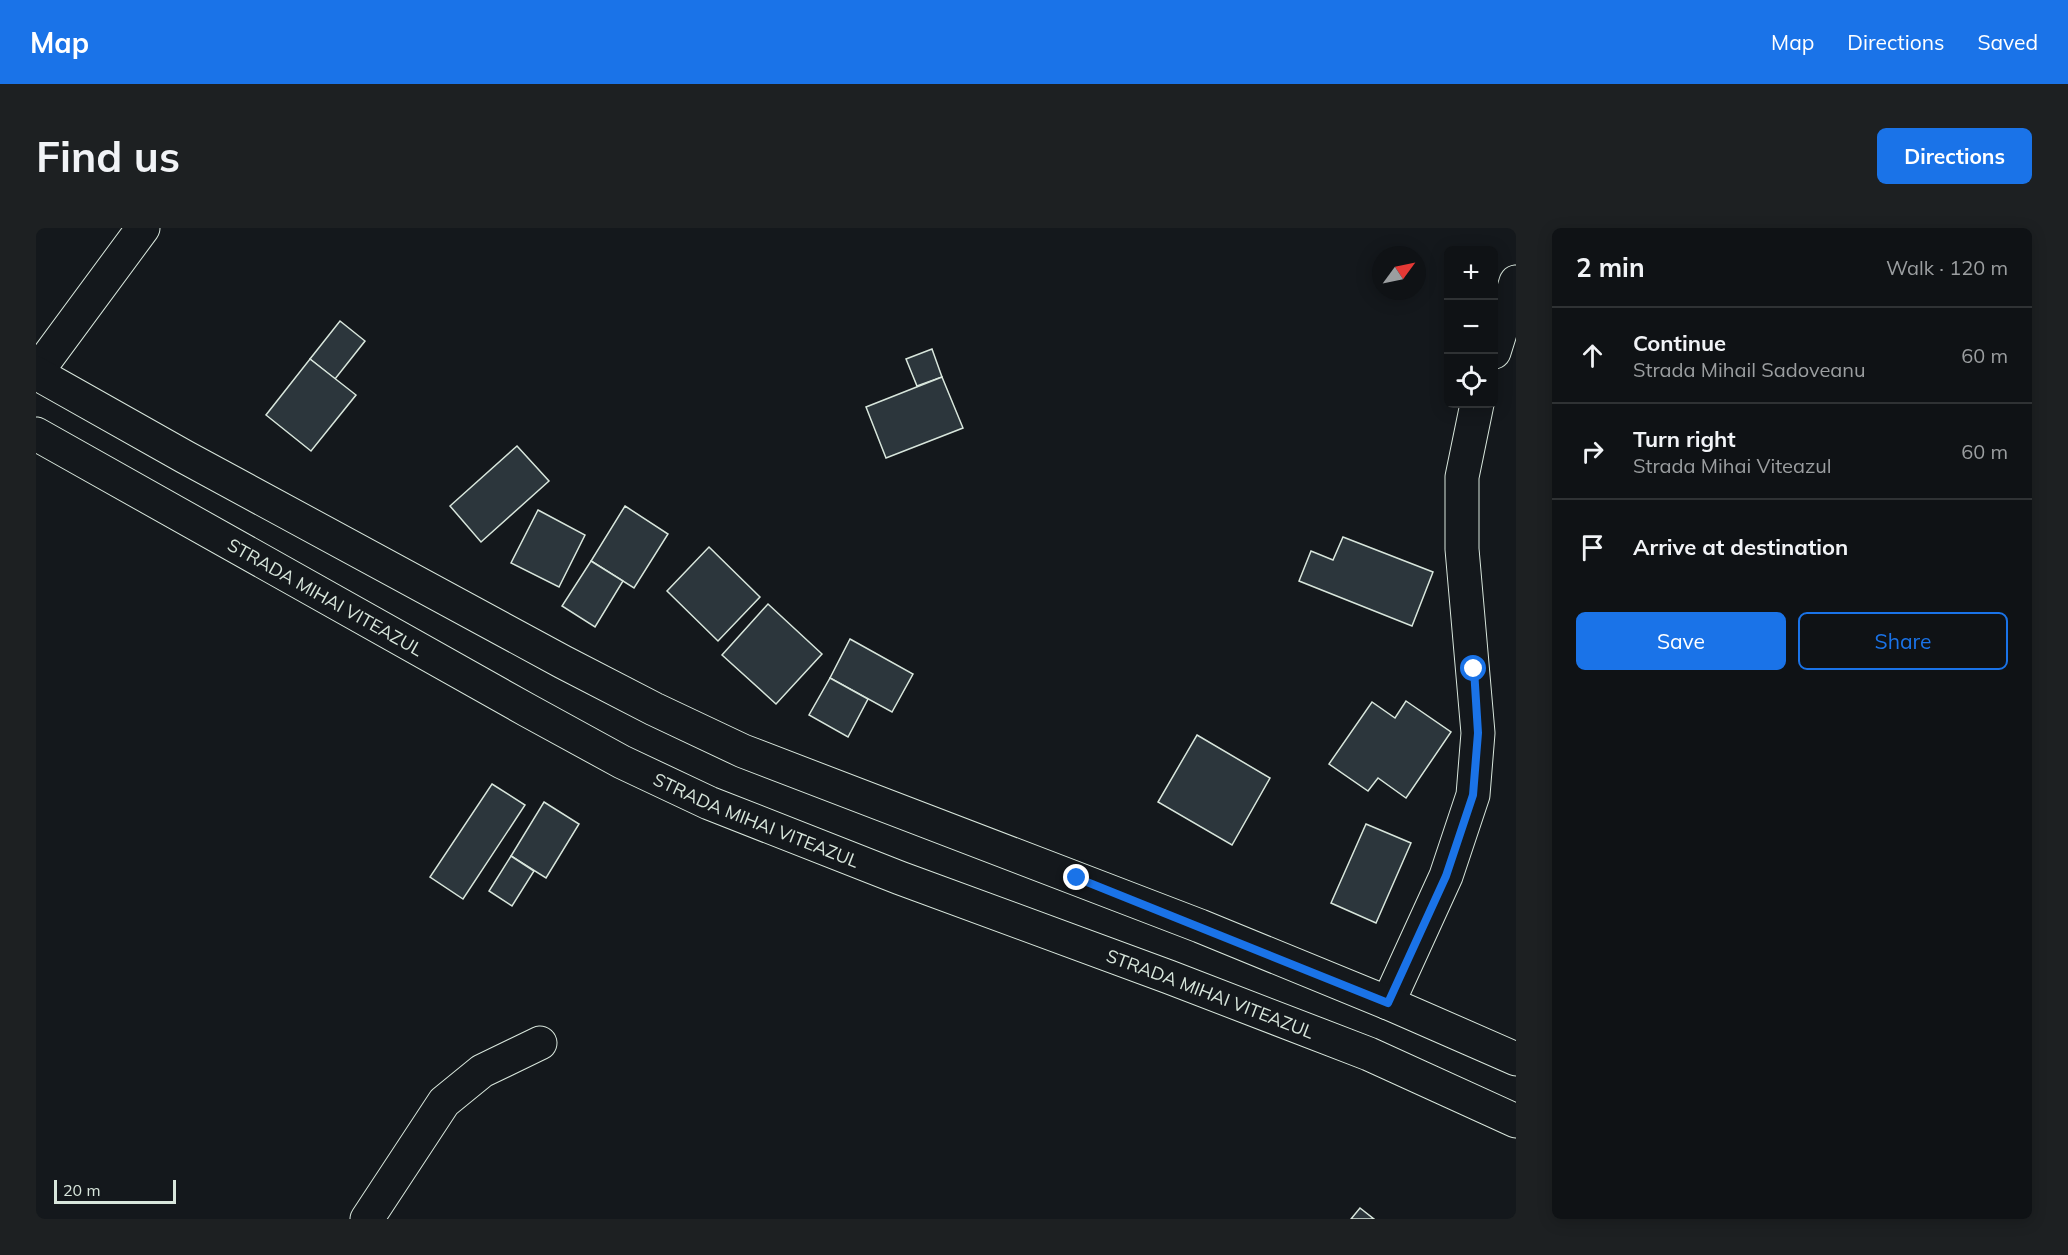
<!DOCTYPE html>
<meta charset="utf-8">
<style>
:root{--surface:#0f1215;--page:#1d2022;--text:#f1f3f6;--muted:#9b9ea0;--line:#2f3234;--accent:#1a73e8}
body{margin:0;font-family:Mulish,sans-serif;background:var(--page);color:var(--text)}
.controls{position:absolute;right:18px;top:18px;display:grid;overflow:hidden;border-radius:9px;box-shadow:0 3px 15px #0003}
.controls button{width:54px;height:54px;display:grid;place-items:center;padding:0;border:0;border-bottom:2px solid var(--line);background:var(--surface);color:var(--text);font:30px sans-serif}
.compass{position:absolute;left:1336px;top:18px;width:54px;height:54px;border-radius:50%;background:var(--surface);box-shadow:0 3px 15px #0003;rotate:57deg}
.scale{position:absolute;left:18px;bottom:15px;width:122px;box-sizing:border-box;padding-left:6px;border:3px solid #d8e6dc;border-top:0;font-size:16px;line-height:21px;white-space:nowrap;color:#d8e6dc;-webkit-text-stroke:4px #14181c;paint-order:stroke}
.stop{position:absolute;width:18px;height:18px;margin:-14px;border:4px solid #1a73e8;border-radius:50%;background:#fff}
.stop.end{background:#1a73e8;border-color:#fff;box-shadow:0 2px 6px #0008}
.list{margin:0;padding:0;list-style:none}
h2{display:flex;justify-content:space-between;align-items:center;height:78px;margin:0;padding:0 24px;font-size:26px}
h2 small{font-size:20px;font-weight:400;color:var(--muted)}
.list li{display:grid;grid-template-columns:39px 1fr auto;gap:18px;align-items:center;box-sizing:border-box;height:96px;padding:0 24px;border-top:2px solid var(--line)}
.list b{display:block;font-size:22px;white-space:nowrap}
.list p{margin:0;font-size:20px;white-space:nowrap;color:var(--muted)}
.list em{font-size:20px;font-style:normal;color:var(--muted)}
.actions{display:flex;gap:12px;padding:18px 24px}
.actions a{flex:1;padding:14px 0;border:2px solid var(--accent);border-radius:9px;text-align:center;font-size:21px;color:var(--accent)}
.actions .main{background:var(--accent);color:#fff}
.icon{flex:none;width:33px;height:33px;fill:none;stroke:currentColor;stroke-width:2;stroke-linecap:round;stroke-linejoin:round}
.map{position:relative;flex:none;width:1480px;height:991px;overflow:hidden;border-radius:9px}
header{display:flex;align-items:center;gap:36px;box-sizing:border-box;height:84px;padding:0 30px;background:var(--accent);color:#fff}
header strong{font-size:28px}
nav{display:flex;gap:33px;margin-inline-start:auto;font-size:21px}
.intro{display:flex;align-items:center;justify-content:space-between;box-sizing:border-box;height:144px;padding:0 36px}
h1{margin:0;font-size:42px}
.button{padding:15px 27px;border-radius:9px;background:var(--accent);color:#fff;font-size:21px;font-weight:700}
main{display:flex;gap:36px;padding:0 36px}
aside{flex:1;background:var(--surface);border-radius:9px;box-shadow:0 3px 15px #0003}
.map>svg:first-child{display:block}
.building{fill:#2c363c;stroke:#d8e6dc;stroke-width:1.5}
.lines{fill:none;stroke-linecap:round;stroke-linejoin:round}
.minor-casing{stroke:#d8e6dc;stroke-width:35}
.primary-casing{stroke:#d8e6dc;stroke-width:35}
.minor{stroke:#14181c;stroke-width:33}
.primary{stroke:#14181c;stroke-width:33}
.route{stroke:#1a73e8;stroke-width:8}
.labels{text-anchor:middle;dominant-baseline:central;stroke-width:4.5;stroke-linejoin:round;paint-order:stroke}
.street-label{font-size:18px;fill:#d8e6dc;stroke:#14181c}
</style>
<header>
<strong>Map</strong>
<nav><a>Map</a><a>Directions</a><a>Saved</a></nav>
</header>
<div class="intro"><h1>Find us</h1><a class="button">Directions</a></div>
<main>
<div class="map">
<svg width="1480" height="991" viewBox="0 0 1480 991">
<rect width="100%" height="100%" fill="#14181c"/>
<!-- building -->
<g class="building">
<polygon points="304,93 329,113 299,151 274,131"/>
<polygon points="896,121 906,149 881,158 870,131"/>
<polygon points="274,131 320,167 275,223 230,187"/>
<polygon points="906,149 927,200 850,230 830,179"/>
<polygon points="481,218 513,253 445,314 414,278"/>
<polygon points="589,278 632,306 598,360 555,333"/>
<polygon points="502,282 549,307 523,359 475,335"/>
<polygon points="1307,309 1397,344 1376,398 1263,353 1275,323 1297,332"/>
<polygon points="673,319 724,369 682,413 631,363"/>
<polygon points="555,333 587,353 559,399 526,378"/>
<polygon points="732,376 786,426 740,476 686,427"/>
<polygon points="814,411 877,446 856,484 794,450"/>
<polygon points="794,450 832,471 812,509 773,487"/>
<polygon points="1370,473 1415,504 1370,570 1342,550 1332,563 1293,536 1336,474 1359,490"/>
<polygon points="1161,507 1234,550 1196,617 1122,574"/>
<polygon points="456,556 489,577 427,671 394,649"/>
<polygon points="508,574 543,596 510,650 475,628"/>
<polygon points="1330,596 1375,615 1340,695 1295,675"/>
<polygon points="475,628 498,643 476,678 453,663"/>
<polygon points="1324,980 1338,991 1315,991"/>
</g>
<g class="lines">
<!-- minor casing -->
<g class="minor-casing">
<g id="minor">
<polyline points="1458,124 1480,54"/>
<polyline points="0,145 107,0"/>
<polyline points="1352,775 1410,648 1437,567 1442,505 1426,321 1426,249 1441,176"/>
<polyline points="331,991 408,874 446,843 504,815"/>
</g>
</g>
<!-- primary casing -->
<g class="primary-casing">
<g id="primary">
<polyline points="0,145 149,229 527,434 618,481 707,523 1164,698 1352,775 1480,831"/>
<path id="s1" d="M0,206L491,482L586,534L673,575L864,650L1133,749L1333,826L1480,893"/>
</g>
</g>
<!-- minor -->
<use href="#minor" class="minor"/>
<!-- primary -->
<use href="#primary" class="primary"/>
</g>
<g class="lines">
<!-- route -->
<polyline class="route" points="1041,650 1352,775 1410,648 1437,567 1442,505 1438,441"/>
</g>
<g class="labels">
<!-- street labels -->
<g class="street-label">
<text stroke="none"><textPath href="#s1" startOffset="332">STRADA MIHAI VITEAZUL</textPath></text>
<text stroke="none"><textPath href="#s1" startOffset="818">STRADA MIHAI VITEAZUL</textPath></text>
<text stroke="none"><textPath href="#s1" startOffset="1304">STRADA MIHAI VITEAZUL</textPath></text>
</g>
</g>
</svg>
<div class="controls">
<button>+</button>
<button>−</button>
<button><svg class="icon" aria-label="locate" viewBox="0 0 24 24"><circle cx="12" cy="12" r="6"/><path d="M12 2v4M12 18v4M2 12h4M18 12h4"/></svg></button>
</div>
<svg class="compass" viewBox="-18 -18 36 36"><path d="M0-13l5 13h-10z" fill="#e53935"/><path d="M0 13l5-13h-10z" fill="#9b9ea0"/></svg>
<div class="scale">20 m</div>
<div class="stop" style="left:1438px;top:441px"></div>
<div class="stop end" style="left:1041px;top:650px"></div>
</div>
<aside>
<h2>2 min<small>Walk · 120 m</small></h2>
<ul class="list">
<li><svg class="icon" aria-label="ahead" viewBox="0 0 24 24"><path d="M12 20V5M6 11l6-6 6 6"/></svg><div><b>Continue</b><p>Strada Mihail Sadoveanu</p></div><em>60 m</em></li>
<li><svg class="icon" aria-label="right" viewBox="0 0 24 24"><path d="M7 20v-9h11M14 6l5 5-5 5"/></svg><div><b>Turn right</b><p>Strada Mihai Viteazul</p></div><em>60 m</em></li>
<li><svg class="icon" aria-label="arrive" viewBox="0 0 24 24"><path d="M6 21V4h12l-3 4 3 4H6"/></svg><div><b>Arrive at destination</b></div></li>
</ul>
<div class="actions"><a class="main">Save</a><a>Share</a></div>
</aside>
</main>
